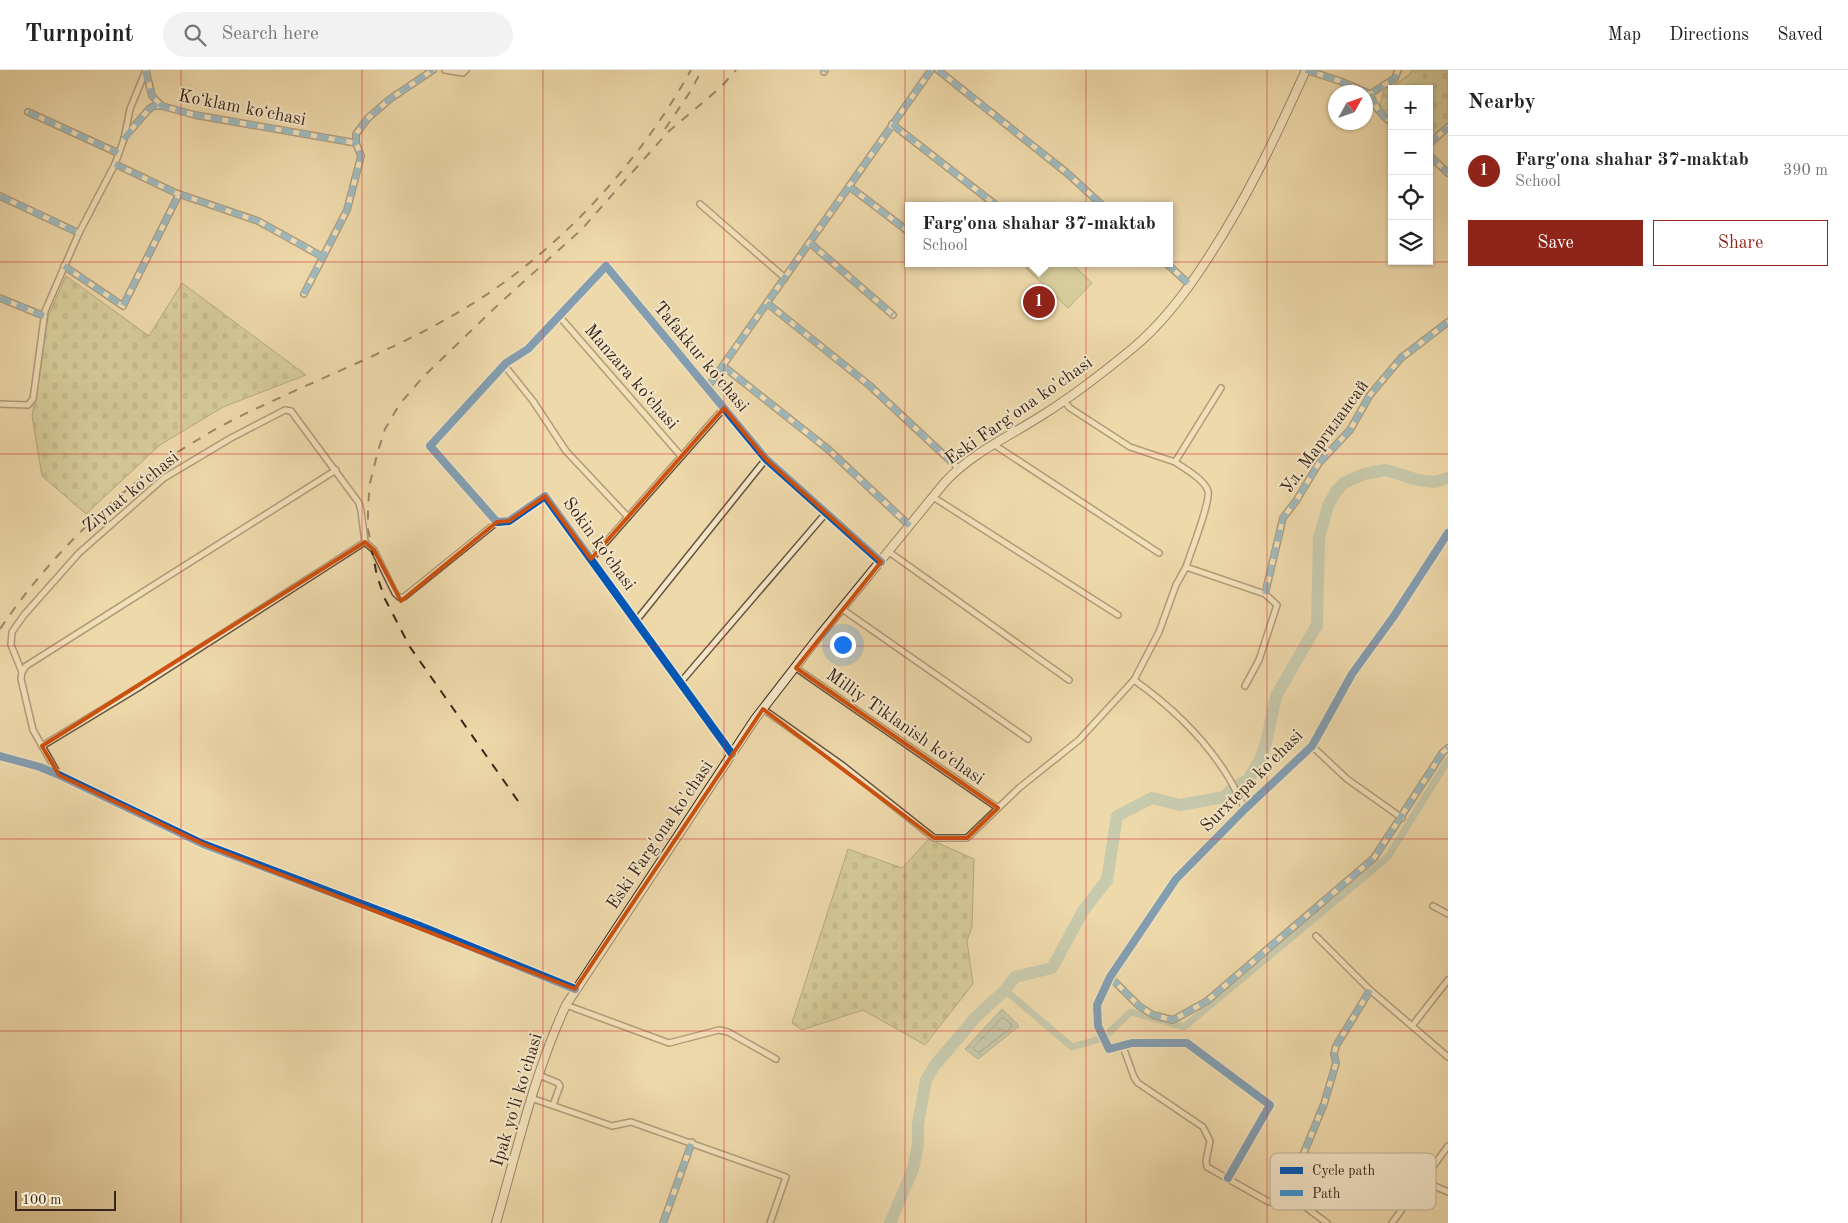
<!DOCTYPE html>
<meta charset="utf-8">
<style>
:root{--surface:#fff;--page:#f2f2f2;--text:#222;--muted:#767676;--line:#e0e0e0;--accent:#8f2418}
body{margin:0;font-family:"Old Standard TT",serif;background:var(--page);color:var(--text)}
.controls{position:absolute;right:15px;top:15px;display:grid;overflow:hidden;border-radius:0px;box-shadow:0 1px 4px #0004}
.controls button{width:45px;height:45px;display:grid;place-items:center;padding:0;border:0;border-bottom:1px solid var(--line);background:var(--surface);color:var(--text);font:25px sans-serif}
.compass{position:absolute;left:1328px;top:15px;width:45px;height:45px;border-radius:50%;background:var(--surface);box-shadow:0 1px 4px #0004;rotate:50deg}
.scale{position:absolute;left:15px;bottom:12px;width:101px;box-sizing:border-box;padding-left:5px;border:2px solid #39261a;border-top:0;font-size:14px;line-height:18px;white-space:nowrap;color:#39261a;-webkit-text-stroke:4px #f4e6c8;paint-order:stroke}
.you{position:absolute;left:842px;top:574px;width:18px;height:18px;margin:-12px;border:4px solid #fff;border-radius:50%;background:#1a73e8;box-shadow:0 0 0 8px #1a73e833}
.badge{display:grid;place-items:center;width:32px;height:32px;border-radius:50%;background:var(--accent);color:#fff;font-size:16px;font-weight:700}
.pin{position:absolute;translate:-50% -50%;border:2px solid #fff;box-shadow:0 1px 5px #0006}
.popup{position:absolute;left:905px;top:132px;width:268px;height:65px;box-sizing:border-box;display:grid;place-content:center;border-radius:0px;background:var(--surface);filter:drop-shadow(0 1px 4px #0005);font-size:16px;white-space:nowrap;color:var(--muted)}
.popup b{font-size:19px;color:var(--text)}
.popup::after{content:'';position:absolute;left:50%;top:100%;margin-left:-10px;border:10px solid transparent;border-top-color:var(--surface)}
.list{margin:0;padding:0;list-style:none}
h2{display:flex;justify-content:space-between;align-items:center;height:65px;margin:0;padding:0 20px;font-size:21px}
h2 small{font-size:16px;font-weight:400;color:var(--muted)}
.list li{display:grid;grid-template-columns:32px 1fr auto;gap:15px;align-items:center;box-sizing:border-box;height:70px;padding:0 20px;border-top:1px solid var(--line)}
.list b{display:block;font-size:19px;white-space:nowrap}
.list p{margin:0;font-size:16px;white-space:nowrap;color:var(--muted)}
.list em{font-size:16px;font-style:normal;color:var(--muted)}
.actions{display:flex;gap:10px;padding:15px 20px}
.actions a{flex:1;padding:11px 0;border:1px solid var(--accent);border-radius:0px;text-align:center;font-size:18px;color:var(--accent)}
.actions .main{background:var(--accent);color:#fff}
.icon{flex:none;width:28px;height:28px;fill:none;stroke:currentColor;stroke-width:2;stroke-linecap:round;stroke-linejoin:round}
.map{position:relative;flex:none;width:1448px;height:1153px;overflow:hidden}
header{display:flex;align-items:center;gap:30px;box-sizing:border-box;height:70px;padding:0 25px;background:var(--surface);border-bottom:1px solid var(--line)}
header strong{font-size:24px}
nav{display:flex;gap:28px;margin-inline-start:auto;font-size:18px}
.search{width:350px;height:45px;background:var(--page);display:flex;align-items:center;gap:12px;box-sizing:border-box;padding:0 18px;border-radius:28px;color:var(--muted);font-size:19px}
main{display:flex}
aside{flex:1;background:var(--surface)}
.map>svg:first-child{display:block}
.grass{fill:#bbbe87;stroke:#7a7250}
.cemetery{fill:url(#cemetery-stones);stroke:#7a7250}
.water{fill:url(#water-ripples);stroke:#737e73}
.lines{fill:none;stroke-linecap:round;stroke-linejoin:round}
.shore{stroke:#6a7064;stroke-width:1}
.canal{stroke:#9ab9af;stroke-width:7}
.river{stroke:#9ab9af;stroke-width:12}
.minor-casing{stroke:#66533e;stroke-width:8}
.secondary-casing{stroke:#39261a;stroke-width:10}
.minor{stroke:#f4e6c8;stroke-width:5}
.secondary{stroke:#f4e6c8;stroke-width:8}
.rail{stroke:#39261a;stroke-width:2;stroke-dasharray:9 9;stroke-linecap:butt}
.quiet{stroke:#3e95d4;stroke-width:6;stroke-dasharray:12 6;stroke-linecap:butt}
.cycleway-casing{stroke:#f4e6c8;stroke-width:11}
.cycleway{stroke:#0057b8;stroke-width:8}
.marked{fill:none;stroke:#ce510e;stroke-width:4;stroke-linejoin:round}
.grid{fill:none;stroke:#d62828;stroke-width:1;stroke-opacity:0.55}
.labels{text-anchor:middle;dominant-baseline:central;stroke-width:4;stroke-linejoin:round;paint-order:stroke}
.street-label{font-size:18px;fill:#39261a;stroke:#f4e6c8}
.key{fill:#f4e6c8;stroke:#bcac94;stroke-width:1}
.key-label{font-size:14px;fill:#39261a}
</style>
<header>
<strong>Turnpoint</strong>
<div class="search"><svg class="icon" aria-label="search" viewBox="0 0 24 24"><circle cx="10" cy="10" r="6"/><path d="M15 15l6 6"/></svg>Search here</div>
<nav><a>Map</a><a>Directions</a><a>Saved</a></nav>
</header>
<main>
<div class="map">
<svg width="1448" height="1153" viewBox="0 0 1448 1153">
<defs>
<pattern id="cemetery-stones" width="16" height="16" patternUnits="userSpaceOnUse" patternTransform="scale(1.25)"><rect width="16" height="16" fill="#bbbe87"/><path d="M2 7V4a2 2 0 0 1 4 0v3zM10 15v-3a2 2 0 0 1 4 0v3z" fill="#999a6e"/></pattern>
<pattern id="water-ripples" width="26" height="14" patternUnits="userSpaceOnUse" patternTransform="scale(1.25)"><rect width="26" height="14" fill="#9ab9af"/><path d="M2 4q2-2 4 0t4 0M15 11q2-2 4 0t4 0" fill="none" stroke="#7f968e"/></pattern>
</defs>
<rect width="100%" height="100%" fill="#eed9ab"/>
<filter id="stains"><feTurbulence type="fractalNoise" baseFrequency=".004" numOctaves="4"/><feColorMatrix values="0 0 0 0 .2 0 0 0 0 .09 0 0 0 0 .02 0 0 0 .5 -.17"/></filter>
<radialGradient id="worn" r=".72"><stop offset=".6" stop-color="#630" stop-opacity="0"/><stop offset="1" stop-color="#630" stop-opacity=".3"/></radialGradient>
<!-- grass -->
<polygon class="grass" points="1030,193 1071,193 1092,213 1068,238 1026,198"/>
<!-- cemetery -->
<g class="cemetery">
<polygon points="1412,0 1448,0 1448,53 1436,63 1429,56 1429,19 1392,19 1392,39 1383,41 1380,34 1383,22 1409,5"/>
<polygon points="66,206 149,266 182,213 306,305 223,337 160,375 86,444 42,406 32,346 48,247"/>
<polygon points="929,769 974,789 972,857 967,871 973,914 925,975 863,940 802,960 792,953 848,779 902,798"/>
</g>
<!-- water -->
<polygon class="water" points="1002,939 1019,956 978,989 965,979"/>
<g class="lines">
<!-- shore -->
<polygon class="shore" points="1002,948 1004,948 1011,954 1012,957 980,982 977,982 974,979 974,977"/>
<!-- canal -->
<polyline class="canal" points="1005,920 1072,977 1103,968 1131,942 1184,957 1388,787 1448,690"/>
<!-- river -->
<polyline class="river" points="890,1153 913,1099 918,1074 918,1054 926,1010 935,995 975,948 1005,920 1015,907 1052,898 1083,841 1107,810 1117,746 1152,728 1180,735 1224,727 1233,718 1249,709 1260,689 1266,673 1276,626 1317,555 1319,468 1328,436 1336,421 1344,413 1364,404 1386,400 1418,410 1435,412 1448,408"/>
<!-- minor casing -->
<g class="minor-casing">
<g id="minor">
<polyline points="445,0 463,3 466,0"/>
<polyline points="938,0 1067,103 1103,136"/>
<polyline points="1306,0 1340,11 1370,24 1395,8 1398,0"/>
<polyline points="146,1 152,26 162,36 195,45 356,73"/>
<polyline points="824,2 825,0"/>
<path d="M1370,24C1374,36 1382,46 1392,53"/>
<polyline points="28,42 118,83"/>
<polyline points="892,54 997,136"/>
<polyline points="124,68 149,39 154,36 161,36"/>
<polyline points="1429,74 1448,57"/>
<polyline points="1429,85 1448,103"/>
<polyline points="115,94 176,123 258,151 323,187"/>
<polyline points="850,117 909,162"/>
<polyline points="0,126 79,163"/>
<polyline points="700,134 785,208"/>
<polyline points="810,173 893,245"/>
<polyline points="1166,193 1190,215"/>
<polyline points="64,196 123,236 179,124"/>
<polyline points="304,224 347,140 361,86 356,73 356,64 368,48 390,29 433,0"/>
<polyline points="0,228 44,246"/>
<polyline points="767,233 869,315 958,398"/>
<polyline points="559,246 681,386"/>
<polyline points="504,295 533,331 566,381 628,447"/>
<polyline points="723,296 829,380 910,456"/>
<polyline points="707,318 931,0"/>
<polyline points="1064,331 1070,338 1130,377 1175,392 1221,318"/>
<polyline points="0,334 28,335 33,329 45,241 79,163 115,94 124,69 130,39 146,0"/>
<polyline points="993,374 1159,483"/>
<path d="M1175,392C1185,399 1204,409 1208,421C1211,431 1190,484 1186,497L1265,524L1277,535L1259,590L1245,616"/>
<polyline points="933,427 1118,545"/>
<polyline points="365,472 374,480 395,523 399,527 404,527 497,452"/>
<polyline points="889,482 1069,610"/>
<polyline points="591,489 724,338"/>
<polyline points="1265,524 1283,448 1296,431 1319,393 1350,360 1370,325 1401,288 1448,252"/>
<polyline points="842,539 1028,669"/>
<polyline points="636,551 766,389"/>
<polyline points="796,598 998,738"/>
<polyline points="22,602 11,575 12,562 24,545 79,483 164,408 231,368 285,340 291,341 359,433 361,441 365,472"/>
<path d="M1134,610C1169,635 1204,668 1227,705C1234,716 1239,728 1245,739"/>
<polyline points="680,613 826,443"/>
<polyline points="763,639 842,695 934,768 967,768 1019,718 1079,670 1134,610 1159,562 1176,515 1186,497"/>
<polyline points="42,676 141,616 365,472"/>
<polyline points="1312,676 1347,709 1402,748"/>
<polyline points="732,684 545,426 509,451 497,452 430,376 506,293 528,279 606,196 766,389 881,492"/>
<polyline points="0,686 40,697 59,705 203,774 420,856 575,919"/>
<polyline points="58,704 33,660 21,609 22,602 26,596 336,400"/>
<polyline points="1433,836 1448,844"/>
<polyline points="1316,866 1370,920 1412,956 1448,910"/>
<polyline points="1110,907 1139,936 1153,945 1173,950 1207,931 1374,788 1443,682 1448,678"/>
<polyline points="566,935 669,973 719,960 728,962 776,989"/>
<polyline points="1412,956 1448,987"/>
<polyline points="1122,974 1134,1007 1138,1013 1203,1057 1210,1071 1206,1091 1207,1097 1269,1132 1296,1130 1327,1153"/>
<polyline points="539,1005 558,1013 560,1016 553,1035"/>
<polyline points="531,1028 612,1056 631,1052 786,1107 770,1153"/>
<polyline points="1228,1108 1270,1035 1187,973 1132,973 1109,979 1098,956 1097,935 1110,907 1176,809 1245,739 1312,676 1352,604 1394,546 1448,463"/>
<polyline points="1421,1110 1448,1122"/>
<polyline points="1291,1130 1294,1107 1324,1034 1336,993 1334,984 1336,976 1370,920"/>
<polyline points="663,1153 692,1072"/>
<polyline points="1392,1153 1448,1076"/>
</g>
</g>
<!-- secondary casing -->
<g class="secondary-casing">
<path id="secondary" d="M496,1153C517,1080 534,1004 566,935L755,649L820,565L945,412C972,383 1008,367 1041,346C1073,326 1104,302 1133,278C1163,253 1187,221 1208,188C1248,127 1276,66 1306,0"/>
</g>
<!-- minor -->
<use href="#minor" class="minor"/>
<!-- secondary -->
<use href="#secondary" class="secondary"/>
<!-- rail -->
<g class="rail">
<polyline points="665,59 690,22 702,0"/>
<path d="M0,559C49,486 123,413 199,369C220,356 242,345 264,335C340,299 422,269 492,221C573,165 643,86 691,0"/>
<polyline points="518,731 410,577 385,529 377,506 368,459 368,437 370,413 378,381 385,359 399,335 423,307 500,233 581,160 668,62 721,17 736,0"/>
</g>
<!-- quiet -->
<g class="quiet">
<polyline points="938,0 1067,103 1103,136"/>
<polyline points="1306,0 1340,11 1370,24 1395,8 1398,0"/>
<polyline points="145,1 152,26 162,36 195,45 356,73"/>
<polyline points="824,2 825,0"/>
<path d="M1370,24C1374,36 1382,46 1392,53"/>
<polyline points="28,42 118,83"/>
<polyline points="892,54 997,136"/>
<polyline points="124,69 149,39 154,36 162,36"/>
<polyline points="1429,74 1448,57"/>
<polyline points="1429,85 1448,103"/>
<polyline points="115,94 176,123 258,151 323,187"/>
<polyline points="850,117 909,162"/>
<polyline points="0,126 79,163"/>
<polyline points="810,173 893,245"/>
<polyline points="1166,193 1190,215"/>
<polyline points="64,196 123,236 179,124"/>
<polyline points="304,224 347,140 361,86 356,73 356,64 368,48 390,29 433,0"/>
<polyline points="0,228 44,246"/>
<polyline points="767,233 869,315 958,398"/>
<polyline points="723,296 829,380 910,456"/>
<polyline points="707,318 931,0"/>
<polyline points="1265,524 1283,448 1296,431 1319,393 1350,360 1370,325 1401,288 1448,252"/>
<polyline points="1110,907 1139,936 1153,945 1173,950 1207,931 1374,788 1443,682 1448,678"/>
<polyline points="1291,1130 1294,1107 1324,1034 1336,993 1334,984 1336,976 1370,920"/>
<polyline points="663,1153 692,1072"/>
</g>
<!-- cycleway casing -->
<g class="cycleway-casing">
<g id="cycleway">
<polyline points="732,684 545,426 509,451 497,452 430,376 506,293 528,279 606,196 766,389 881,492"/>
<polyline points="0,686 40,697 59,705 203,774 420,856 575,919"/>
<polyline points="1228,1108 1270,1035 1187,973 1132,973 1109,979 1098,956 1097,935 1110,907 1176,809 1245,739 1312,676 1352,604 1394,546 1448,463"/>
</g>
</g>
<!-- cycleway -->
<use href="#cycleway" class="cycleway"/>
</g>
<!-- marked area -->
<path d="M0 0H1448V1153H0ZM724,338L766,389L881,492L796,598L998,738L967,768H934L763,639L575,919L203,774L59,705L42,676L365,472L374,480L401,531L497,452L509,451L545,426L591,489Z" fill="#eed9ab" fill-opacity=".55" fill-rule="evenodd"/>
<path class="marked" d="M724,338L766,389L881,492L796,598L998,738L967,768H934L763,639L575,919L203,774L59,705L42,676L365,472L374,480L401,531L497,452L509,451L545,426L591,489Z"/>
<!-- grid -->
<path class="grid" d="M181,0V1153M362,0V1153M543,0V1153M724,0V1153M905,0V1153M1086,0V1153M1267,0V1153M0,192H1448M0,384H1448M0,576H1448M0,769H1448M0,961H1448"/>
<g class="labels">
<!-- street labels -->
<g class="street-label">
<text transform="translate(242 38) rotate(11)">Koʻklam koʻchasi</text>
<text transform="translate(701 287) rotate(50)">Tafakkur koʻchasi</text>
<text transform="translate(631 307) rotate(49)">Manzara koʻchasi</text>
<text transform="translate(1019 341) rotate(-35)">Eski Farg'ona ko'chasi</text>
<text transform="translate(1325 367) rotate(-54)">Ул. Маргилансай</text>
<text transform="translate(131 422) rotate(-39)">Ziynat koʻchasi</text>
<text transform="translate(599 474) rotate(54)">Sokin koʻchasi</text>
<text transform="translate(905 657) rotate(35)">Milliy Tiklanish koʻchasi</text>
<text transform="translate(1252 711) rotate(-45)">Surxtepa koʻchasi</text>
<text transform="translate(660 765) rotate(-56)">Eski Farg'ona ko'chasi</text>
<text transform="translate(517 1030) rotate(-73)">Ipak yo'li ko'chasi</text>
</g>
</g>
<!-- legend -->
<rect x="1270" y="1083" width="166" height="57" rx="8" class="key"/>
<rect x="1280" y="1097" width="23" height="7" fill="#0057b8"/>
<rect x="1280" y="1120" width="23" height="6" fill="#3e95d4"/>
<g class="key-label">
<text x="1312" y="1105">Cycle path</text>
<text x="1312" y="1128">Path</text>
</g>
<rect width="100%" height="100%" filter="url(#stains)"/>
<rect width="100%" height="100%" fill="url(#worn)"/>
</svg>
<div class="controls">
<button>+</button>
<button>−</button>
<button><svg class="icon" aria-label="locate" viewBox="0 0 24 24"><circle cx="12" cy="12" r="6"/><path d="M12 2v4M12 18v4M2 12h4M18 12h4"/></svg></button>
<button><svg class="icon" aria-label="layers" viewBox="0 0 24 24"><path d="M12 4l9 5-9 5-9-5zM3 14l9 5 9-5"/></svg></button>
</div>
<svg class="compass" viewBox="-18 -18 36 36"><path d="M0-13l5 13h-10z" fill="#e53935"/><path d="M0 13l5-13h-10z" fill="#767676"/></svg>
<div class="scale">100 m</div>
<div class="you"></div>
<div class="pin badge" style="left:1039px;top:232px">1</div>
<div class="popup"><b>Farg'ona shahar 37-maktab</b>School</div>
</div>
<aside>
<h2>Nearby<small></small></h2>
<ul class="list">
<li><span class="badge">1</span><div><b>Farg'ona shahar 37-maktab</b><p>School</p></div><em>390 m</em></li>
</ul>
<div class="actions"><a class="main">Save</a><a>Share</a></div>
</aside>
</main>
